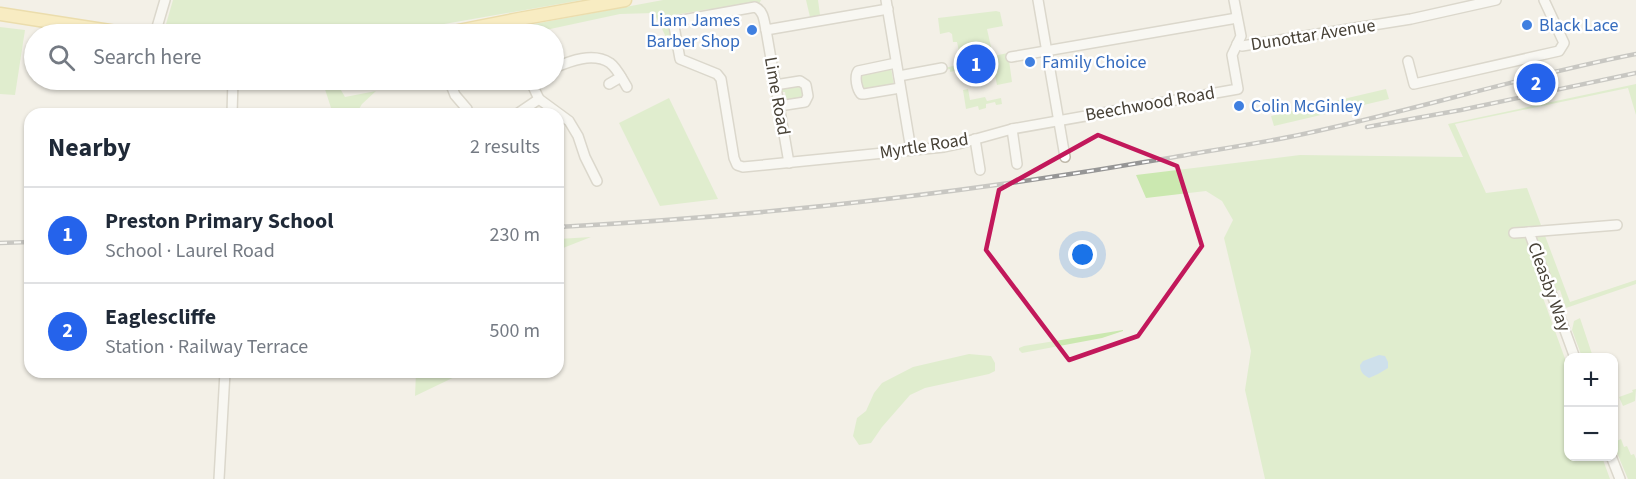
<!DOCTYPE html>
<meta charset="utf-8">
<style>
:root{--surface:#fff;--page:#f6f6f7;--text:#1f2937;--muted:#747a83;--line:#e0e1e3;--accent:#2563eb}
body{margin:0;font-family:"Source Sans 3",sans-serif;background:var(--page);color:var(--text)}
.controls{position:absolute;right:18px;bottom:18px;display:grid;overflow:hidden;border-radius:12px;box-shadow:0 2px 4px #0004}
.controls button{width:54px;height:54px;display:grid;place-items:center;padding:0;border:0;border-bottom:2px solid var(--line);background:var(--surface);color:var(--text);font:30px sans-serif}
.you{position:absolute;left:1083px;top:255px;width:21px;height:21px;margin:-15px;border:4px solid #fff;border-radius:50%;background:#1a73e8;box-shadow:0 0 0 9px #1a73e833}
.badge{display:grid;place-items:center;width:39px;height:39px;border-radius:50%;background:var(--accent);color:#fff;font-size:20px;font-weight:700}
.pin{position:absolute;translate:-50% -50%;border:3px solid #fff;box-shadow:0 2px 6px #0006}
.list{margin:0;padding:0;list-style:none}
h2{display:flex;justify-content:space-between;align-items:center;height:78px;margin:0;padding:0 24px;font-size:26px}
h2 small{font-size:20px;font-weight:400;color:var(--muted)}
.list li{display:grid;grid-template-columns:39px 1fr auto;gap:18px;align-items:center;box-sizing:border-box;height:96px;padding:0 24px;border-top:2px solid var(--line)}
.list b{display:block;font-size:22px;white-space:nowrap}
.list p{margin:0;font-size:20px;white-space:nowrap;color:var(--muted)}
.list em{font-size:20px;font-style:normal;color:var(--muted)}
.icon{flex:none;width:33px;height:33px;fill:none;stroke:currentColor;stroke-width:2;stroke-linecap:round;stroke-linejoin:round}
.map{position:relative;flex:none;width:1636px;height:479px;overflow:hidden}
.search{position:absolute;background:var(--surface);box-shadow:0 2px 4px #0004;left:24px;top:24px;width:540px;height:66px;display:flex;align-items:center;gap:15px;box-sizing:border-box;padding:0 21px;border-radius:33px;color:var(--muted);font-size:22px}
.panel{position:absolute;background:var(--surface);box-shadow:0 2px 4px #0004;left:24px;top:108px;width:540px;height:270px;border-radius:18px}
.map>svg:first-child{display:block}
.green{fill:#cbe8b0}
.water{fill:#a3ccf0}
.lines{fill:none;stroke-linecap:round;stroke-linejoin:round}
.minor-casing{stroke:#bfb9aa;stroke-width:12}
.major-casing{stroke:#e3c565;stroke-width:15}
.minor{stroke:#fff;stroke-width:9}
.major{stroke:#fee696;stroke-width:12}
.rail-casing{stroke:#969696;stroke-width:4.5}
.rail{stroke:#fff;stroke-width:2;stroke-dasharray:7;stroke-linecap:butt}
.marked{fill:none;stroke:#c2185b;stroke-width:4.5;stroke-linejoin:round}
.shop-dot{fill:#3f7fe0;stroke:#fff;stroke-width:2}
.labels{text-anchor:middle;dominant-baseline:central;stroke-width:5;stroke-linejoin:round;paint-order:stroke}
.shop-label{font-size:18px;fill:#366cbe;stroke:#fff;text-anchor:start}
.street-label{font-size:18px;fill:#474136;stroke:#fff}
</style>
<div class="map">
<svg width="1636" height="479" viewBox="0 0 1636 479">
<rect width="100%" height="100%" fill="#f3f0e7"/>
<!-- green -->
<g class="green">
<polygon points="173,0 582,0 387,34 200,34 164,31"/>
<path d="M663,0H761L759,4C749,4 739,4 728,6L726,9L715,10L709,9L680,14L678,17L673,19L670,25L675,55L654,13L620,14L527,34L528,27L534,24Z"/>
<polygon points="806,0 818,0 820,15 810,17"/>
<polygon points="996,11 1000,12 1003,26 987,29 993,56 1008,53 1012,82 997,85 993,66 960,72 959,70 950,72 950,69 944,70 944,68 958,65 958,62 961,61 957,42 953,42 952,34 949,32 940,34 938,18"/>
<polygon points="0,27 25,30 15,95 0,94"/>
<polygon points="891,68 894,85 891,87 888,85 862,91 859,73"/>
<polygon points="322,80 335,80 345,97 376,91 362,104 356,114 333,114"/>
<polygon points="801,84 804,97 801,99 800,98 788,100 787,103 781,101 786,99 785,92 779,92 780,86"/>
<polygon points="1636,84 1636,115 1628,88 1455,124 1486,193 1527,188 1570,302 1636,280 1636,284 1566,308 1560,290 1542,295 1568,367 1568,456 1602,457 1610,479 1265,479 1245,390 1251,351 1224,238 1233,220 1222,201 1206,191 1146,198 1136,175 1300,155 1463,157 1448,124"/>
<polygon points="968,89 970,100 985,97 987,101 1001,98 1002,104 996,105 995,102 986,104 986,108 979,110 978,106 966,109 963,90"/>
<polygon points="1386,89 1389,99 1274,126 1271,116"/>
<polygon points="669,98 718,199 660,206 619,123"/>
<polygon points="591,237 558,250 558,239"/>
<polygon points="1580,318 1593,357 1582,357 1572,330 1574,321"/>
<polygon points="1123,330 1123,331 1102,338 1022,353 1019,350 1019,348 1024,346"/>
<polygon points="969,354 991,356 995,363 995,371 989,374 925,388 910,395 882,427 871,443 859,445 853,436 857,418 866,411 874,393 882,383 913,367"/>
<polygon points="416,372 465,372 415,396"/>
<polygon points="1636,389 1635,401 1623,406 1619,397 1633,392 1632,390"/>
<polygon points="1621,439 1624,447 1627,446 1631,455 1634,454 1636,459 1636,479 1628,479 1614,446 1614,442"/>
</g>
<!-- water -->
<path class="water" d="M1379,355L1385,356L1388,362V368L1378,374L1369,378C1363,375 1360,371 1360,365L1363,361Z"/>
<g class="lines">
<!-- minor casing -->
<g class="minor-casing">
<g id="minor">
<polyline points="886,0 911,150"/>
<polyline points="1038,0 1065,157"/>
<path d="M888,9L766,30C764,21 764,11 755,7L677,21L674,26L680,59L717,74L721,79L734,158L737,165L743,167L944,147L958,144L1012,129L1238,89L1232,55L1241,36L1234,0"/>
<polyline points="519,19 522,34"/>
<polyline points="766,30 789,163"/>
<polyline points="155,34 165,0"/>
<polyline points="1237,44 1242,46 1411,19 1496,0"/>
<polyline points="1011,57 1237,18"/>
<polyline points="1408,61 1414,84 1559,51 1564,43 1544,0"/>
<path d="M896,63L858,71C854,77 857,89 861,94H864L900,88"/>
<path d="M554,68C570,61 593,52 610,63C617,68 622,79 627,87"/>
<polyline points="899,76 942,68"/>
<polyline points="449,80 455,95 467,109 468,114"/>
<polyline points="609,84 621,77"/>
<polyline points="775,85 800,81 806,85 808,96 805,102 779,106"/>
<polyline points="539,99 569,121 578,136 585,157 597,181"/>
<polyline points="232,114 233,80"/>
<polyline points="517,114 539,99 530,80"/>
<polyline points="1012,129 1017,164"/>
<polyline points="975,139 980,170"/>
<polyline points="1514,233 1529,232"/>
<polyline points="1575,358 1529,232 1617,225"/>
<polyline points="1611,456 1620,479"/>
<polyline points="219,479 225,372"/>
</g>
</g>
<!-- major casing -->
<g class="major-casing">
<g id="major">
<polyline points="0,14 129,34"/>
<polyline points="443,34 519,19 625,0"/>
</g>
</g>
<!-- minor -->
<use href="#minor" class="minor"/>
<!-- major -->
<use href="#major" class="major"/>
<!-- rail casing -->
<g class="rail-casing">
<g id="rail">
<polyline points="1367,127 1461,110 1636,73"/>
<path d="M558,227C763,216 967,193 1169,158C1213,150 1256,144 1299,135C1412,111 1523,76 1636,54"/>
<polyline points="0,243 30,242"/>
</g>
</g>
<!-- rail -->
<use href="#rail" class="rail"/>
</g>
<!-- marked area -->
<path d="M0 0H1636V479H0ZM1098,135L1177,166L1202,246L1138,336L1069,360L986,250L999,190Z" fill="#f3f0e7" fill-opacity=".55" fill-rule="evenodd"/>
<path class="marked" d="M1098,135L1177,166L1202,246L1138,336L1069,360L986,250L999,190Z"/>
<!-- markers -->
<g class="shop-dot">
<circle cx="1527" cy="25" r="6"/>
<circle cx="752" cy="30" r="6"/>
<circle cx="1030" cy="62" r="6"/>
<circle cx="1239" cy="106" r="6"/>
</g>
<g class="labels">
<!-- shop labels -->
<g class="shop-label">
<text x="740" y="20" text-anchor="end">Liam James<tspan x="740" dy="21">Barber Shop</tspan></text>
<text x="1539" y="25">Black Lace</text>
<text x="1042" y="62">Family Choice</text>
<text x="1251" y="106">Colin McGinley</text>
</g>
<!-- street labels -->
<g class="street-label">
<text transform="translate(1313 35) rotate(-9)">Dunottar Avenue</text>
<text transform="translate(777 96) rotate(80)">Lime Road</text>
<text transform="translate(1150 104) rotate(-10)">Beechwood Road</text>
<text transform="translate(924 146) rotate(-9)">Myrtle Road</text>
<text transform="translate(1549 287) rotate(70)">Cleasby Way</text>
</g>
</g>
</svg>
<div class="controls">
<button>+</button>
<button>−</button>
</div>
<div class="you"></div>
<div class="pin badge" style="left:976px;top:64px">1</div>
<div class="pin badge" style="left:1536px;top:83px">2</div>
<div class="search"><svg class="icon" aria-label="search" viewBox="0 0 24 24"><circle cx="10" cy="10" r="6"/><path d="M15 15l6 6"/></svg>Search here</div>
<section class="panel">
<h2>Nearby<small>2 results</small></h2>
<ul class="list">
<li><span class="badge">1</span><div><b>Preston Primary School</b><p>School · Laurel Road</p></div><em>230 m</em></li>
<li><span class="badge">2</span><div><b>Eaglescliffe</b><p>Station · Railway Terrace</p></div><em>500 m</em></li>
</ul>
</section>
</div>
